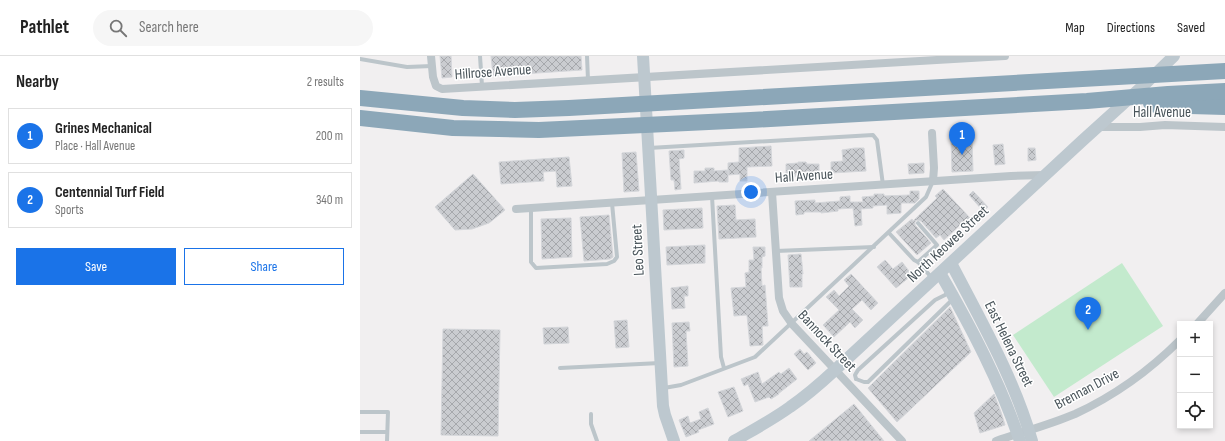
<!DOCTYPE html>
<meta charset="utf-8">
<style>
:root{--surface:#fff;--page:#f6f6f6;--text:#222;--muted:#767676;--line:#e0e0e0;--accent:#1a73e8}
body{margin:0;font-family:"Sofia Sans Condensed",sans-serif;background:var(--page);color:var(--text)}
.controls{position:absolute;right:12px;bottom:12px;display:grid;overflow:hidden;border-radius:0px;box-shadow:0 2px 6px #0003}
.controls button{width:36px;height:36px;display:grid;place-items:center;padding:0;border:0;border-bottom:1px solid var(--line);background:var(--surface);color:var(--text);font:20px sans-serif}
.you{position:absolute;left:391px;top:136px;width:14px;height:14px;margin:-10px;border:3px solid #fff;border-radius:50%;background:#1a73e8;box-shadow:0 0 0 6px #1a73e833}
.badge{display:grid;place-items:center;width:26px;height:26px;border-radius:50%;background:var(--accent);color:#fff;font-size:13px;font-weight:700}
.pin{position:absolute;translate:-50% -33px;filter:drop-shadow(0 1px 2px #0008)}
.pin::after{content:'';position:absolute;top:21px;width:14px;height:12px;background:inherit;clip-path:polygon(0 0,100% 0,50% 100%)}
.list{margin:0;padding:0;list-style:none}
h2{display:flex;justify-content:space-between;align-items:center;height:52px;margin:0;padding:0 16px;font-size:17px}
h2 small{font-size:13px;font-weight:400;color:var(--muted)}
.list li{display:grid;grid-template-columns:26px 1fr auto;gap:12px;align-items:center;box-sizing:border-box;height:56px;margin:0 8px 8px;padding:0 8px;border:1px solid var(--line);border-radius:0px}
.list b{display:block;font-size:15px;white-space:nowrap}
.list p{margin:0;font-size:13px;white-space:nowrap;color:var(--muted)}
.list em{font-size:13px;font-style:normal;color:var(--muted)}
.actions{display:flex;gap:8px;padding:12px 16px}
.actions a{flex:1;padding:9px 0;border:1px solid var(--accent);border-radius:0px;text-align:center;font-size:14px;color:var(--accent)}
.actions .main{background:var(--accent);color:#fff}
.icon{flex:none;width:22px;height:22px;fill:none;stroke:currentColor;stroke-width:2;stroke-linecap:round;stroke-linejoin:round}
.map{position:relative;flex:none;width:865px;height:385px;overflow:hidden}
header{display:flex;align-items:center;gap:24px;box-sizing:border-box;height:56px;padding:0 20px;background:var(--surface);border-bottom:1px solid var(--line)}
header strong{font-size:19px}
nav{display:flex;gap:22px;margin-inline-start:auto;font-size:14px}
.search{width:280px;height:36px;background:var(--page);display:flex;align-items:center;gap:10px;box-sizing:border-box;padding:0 14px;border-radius:22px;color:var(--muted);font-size:15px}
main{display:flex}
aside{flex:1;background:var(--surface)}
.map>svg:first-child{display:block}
.green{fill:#c3eacd}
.building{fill:url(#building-cross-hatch);stroke:#d4d6da}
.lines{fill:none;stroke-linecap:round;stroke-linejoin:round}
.lane{stroke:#bcc5ca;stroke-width:4}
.street{stroke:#bcc5ca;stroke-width:8}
.secondary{stroke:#bdc8cf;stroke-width:12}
.highway{stroke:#8ca7b8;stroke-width:16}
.labels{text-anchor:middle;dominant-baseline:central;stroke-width:3;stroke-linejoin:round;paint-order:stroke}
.street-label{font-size:15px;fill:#49545a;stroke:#fff}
</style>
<header>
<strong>Pathlet</strong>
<div class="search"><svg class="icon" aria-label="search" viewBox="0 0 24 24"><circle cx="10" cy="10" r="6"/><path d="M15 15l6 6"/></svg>Search here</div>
<nav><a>Map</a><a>Directions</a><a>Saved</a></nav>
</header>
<main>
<aside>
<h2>Nearby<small>2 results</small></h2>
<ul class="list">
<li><span class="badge">1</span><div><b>Grines Mechanical</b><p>Place · Hall Avenue</p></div><em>200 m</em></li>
<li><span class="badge">2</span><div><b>Centennial Turf Field</b><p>Sports</p></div><em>340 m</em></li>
</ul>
<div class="actions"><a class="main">Save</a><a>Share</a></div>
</aside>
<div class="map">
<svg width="865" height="385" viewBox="0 0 865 385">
<defs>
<pattern id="building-cross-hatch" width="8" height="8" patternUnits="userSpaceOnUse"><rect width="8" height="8" fill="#caccd0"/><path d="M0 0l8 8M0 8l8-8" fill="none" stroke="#a6a8ac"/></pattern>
</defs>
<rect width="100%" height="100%" fill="#f1eff0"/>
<!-- green -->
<polygon class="green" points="762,207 803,270 694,341 653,279"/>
<!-- building -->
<g class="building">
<polygon points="80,0 91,0 92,21 82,22"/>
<polygon points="131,0 221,0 222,14 133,20"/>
<polygon points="612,82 613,115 592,116 591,83"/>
<polygon points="643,88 645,108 635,109 633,89"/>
<polygon points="411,90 412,110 387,111 387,125 380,125 380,118 368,119 368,107 379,106 379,92"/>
<polygon points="495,92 504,92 506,115 471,117 471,106 483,105 482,94"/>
<polygon points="668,92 675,92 676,104 668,105"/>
<polygon points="324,94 324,102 319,103 321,133 315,134 314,124 311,124 309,95"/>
<polygon points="276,96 279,135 264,136 262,97"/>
<polygon points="209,101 212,130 197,131 196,115 183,116 184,125 141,128 139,106"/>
<polygon points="438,106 446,106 447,108 459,108 459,119 435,120 435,121 426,121 426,108 438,107"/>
<polygon points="564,107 564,117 549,118 548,108"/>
<polygon points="345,112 354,112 354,115 368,114 368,126 359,126 358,125 334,127 334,115 345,115"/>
<polygon points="113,118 145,154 129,167 112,173 95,174 75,151"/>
<polygon points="583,133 610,162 602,169 601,168 584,184 580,179 576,182 561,165 556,164 555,166 555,169 571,187 557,199 536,176 552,163 553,165 577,142 575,140"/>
<polygon points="550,135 559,135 559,143 555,147 541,147 541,157 527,158 527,149 513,150 513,152 501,153 502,169 495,170 493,152 478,153 478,155 461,157 461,156 444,156 444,158 436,159 435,145 455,144 455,147 480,145 480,141 490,140 490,146 503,146 502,141 514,140 514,138 524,138 524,140 550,139"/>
<polygon points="613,135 628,151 623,155 609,139"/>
<polygon points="375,149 376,164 395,163 396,181 359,183 357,150"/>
<polygon points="342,152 343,172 304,174 303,154"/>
<polygon points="249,159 253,201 250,203 224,205 220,161"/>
<polygon points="211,162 212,201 182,203 181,163"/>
<polygon points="345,189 345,207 307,209 306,191"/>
<polygon points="393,191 405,191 405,200 402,201 402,212 401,212 402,230 405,229 408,270 402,270 403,289 390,290 387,259 374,260 371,232 386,231 385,217 389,216 389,204 394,204"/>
<polygon points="441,198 443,218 442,218 442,231 430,231 428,199"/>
<polygon points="525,204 533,213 542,206 552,219 536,232 517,211"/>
<polygon points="491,218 518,247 511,254 502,244 492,253 503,264 495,272 490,266 474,281 463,269 479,254 466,241 474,234 479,240 489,230 484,224"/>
<polygon points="328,230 328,240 324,240 325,252 312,253 311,232"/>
<polygon points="590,251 611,296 537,366 508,332"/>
<polygon points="267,264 269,291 256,292 254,265"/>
<polygon points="329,266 330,275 326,275 328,310 314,311 312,267"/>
<polygon points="208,271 209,287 184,288 183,272"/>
<polygon points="83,273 140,274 138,380 81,379"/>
<polygon points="440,293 444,298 447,296 456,307 448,314 434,298"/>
<polygon points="429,312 437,323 418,338 419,338 411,343 409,341 395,346 388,328 384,330 381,323 398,316 402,328 419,316 421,318"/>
<polygon points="374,331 383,355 368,361 358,336"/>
<polygon points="634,338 641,356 645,369 620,377 614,357"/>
<polygon points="494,348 524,385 449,385"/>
<polygon points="348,352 354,368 338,374 339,376 326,381 319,364 328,360 330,367 341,363 339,356"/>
</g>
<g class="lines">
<!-- lane -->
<g class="lane">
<polyline points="120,0 122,30"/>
<polyline points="227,0 228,24"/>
<polyline points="0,3 47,11 72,10"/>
<polyline points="289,92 513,79 517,84 523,129"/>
<polyline points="352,140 361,301 364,312"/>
<polyline points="171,152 171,206 176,212 247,208 254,205 257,201 252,147"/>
<polyline points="558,167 577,189 558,206 572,222"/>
<polyline points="529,177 554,204 558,206"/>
<polyline points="416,195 514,191"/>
<polyline points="200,312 300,307"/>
<polyline points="496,323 504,326 508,326 593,243"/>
<polyline points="496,323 495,319 498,314 575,244 585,239 589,235"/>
<polyline points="304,332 321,329 395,301 566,141 573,125"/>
<polyline points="0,356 28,356 27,385"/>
<polyline points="231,358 231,368 237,385"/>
<polyline points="0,376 27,376"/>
</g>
<!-- street -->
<g class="street">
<polyline points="71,0 73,21 76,30 82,33 645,0"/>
<polyline points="738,71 780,71 805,69 865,71"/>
<polyline points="572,77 574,112 573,125"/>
<polyline points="412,136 419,242 423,255 432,268 542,385"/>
<polyline points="156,153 651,120 685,119"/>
<polyline points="837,268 865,237"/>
<path d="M636,385C662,376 689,369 715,358C754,340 789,315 820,284"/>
</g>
<!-- secondary -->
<g class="secondary">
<polyline points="283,0 303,350 305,359 314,385"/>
<path d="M591,207C621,265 654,322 672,385"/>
<path d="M580,217C611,271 640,326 660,385"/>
<path d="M374,385C393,374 412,364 430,351C446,340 461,327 475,314L722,85L785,28L814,0"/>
</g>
<!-- highway -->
<g class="highway">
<polyline points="0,42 103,52 155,54 209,52 865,15"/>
<polyline points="791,47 796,49 865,51"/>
<polyline points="0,62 93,72 179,74 391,64 727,45 808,38 865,35"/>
</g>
</g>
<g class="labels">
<!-- street labels -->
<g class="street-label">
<text transform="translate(133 16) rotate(-4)">Hillrose Avenue</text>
<text x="802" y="56">Hall Avenue</text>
<text transform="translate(444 120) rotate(-4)">Hall Avenue</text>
<text transform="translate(588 188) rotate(-43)">North Keowee Street</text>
<text transform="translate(278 194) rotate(-93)">Leo Street</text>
<text transform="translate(467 285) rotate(47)">Bannock Street</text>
<text transform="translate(649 288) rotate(64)">East Helena Street</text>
<text transform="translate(727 333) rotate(-28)">Brennan Drive</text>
</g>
</g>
</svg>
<div class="controls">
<button>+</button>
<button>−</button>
<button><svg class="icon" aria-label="locate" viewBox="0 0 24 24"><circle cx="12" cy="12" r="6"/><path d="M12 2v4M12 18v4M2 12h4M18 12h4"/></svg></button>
</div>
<div class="you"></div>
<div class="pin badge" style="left:602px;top:99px">1</div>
<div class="pin badge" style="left:728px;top:274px">2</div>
</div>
</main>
